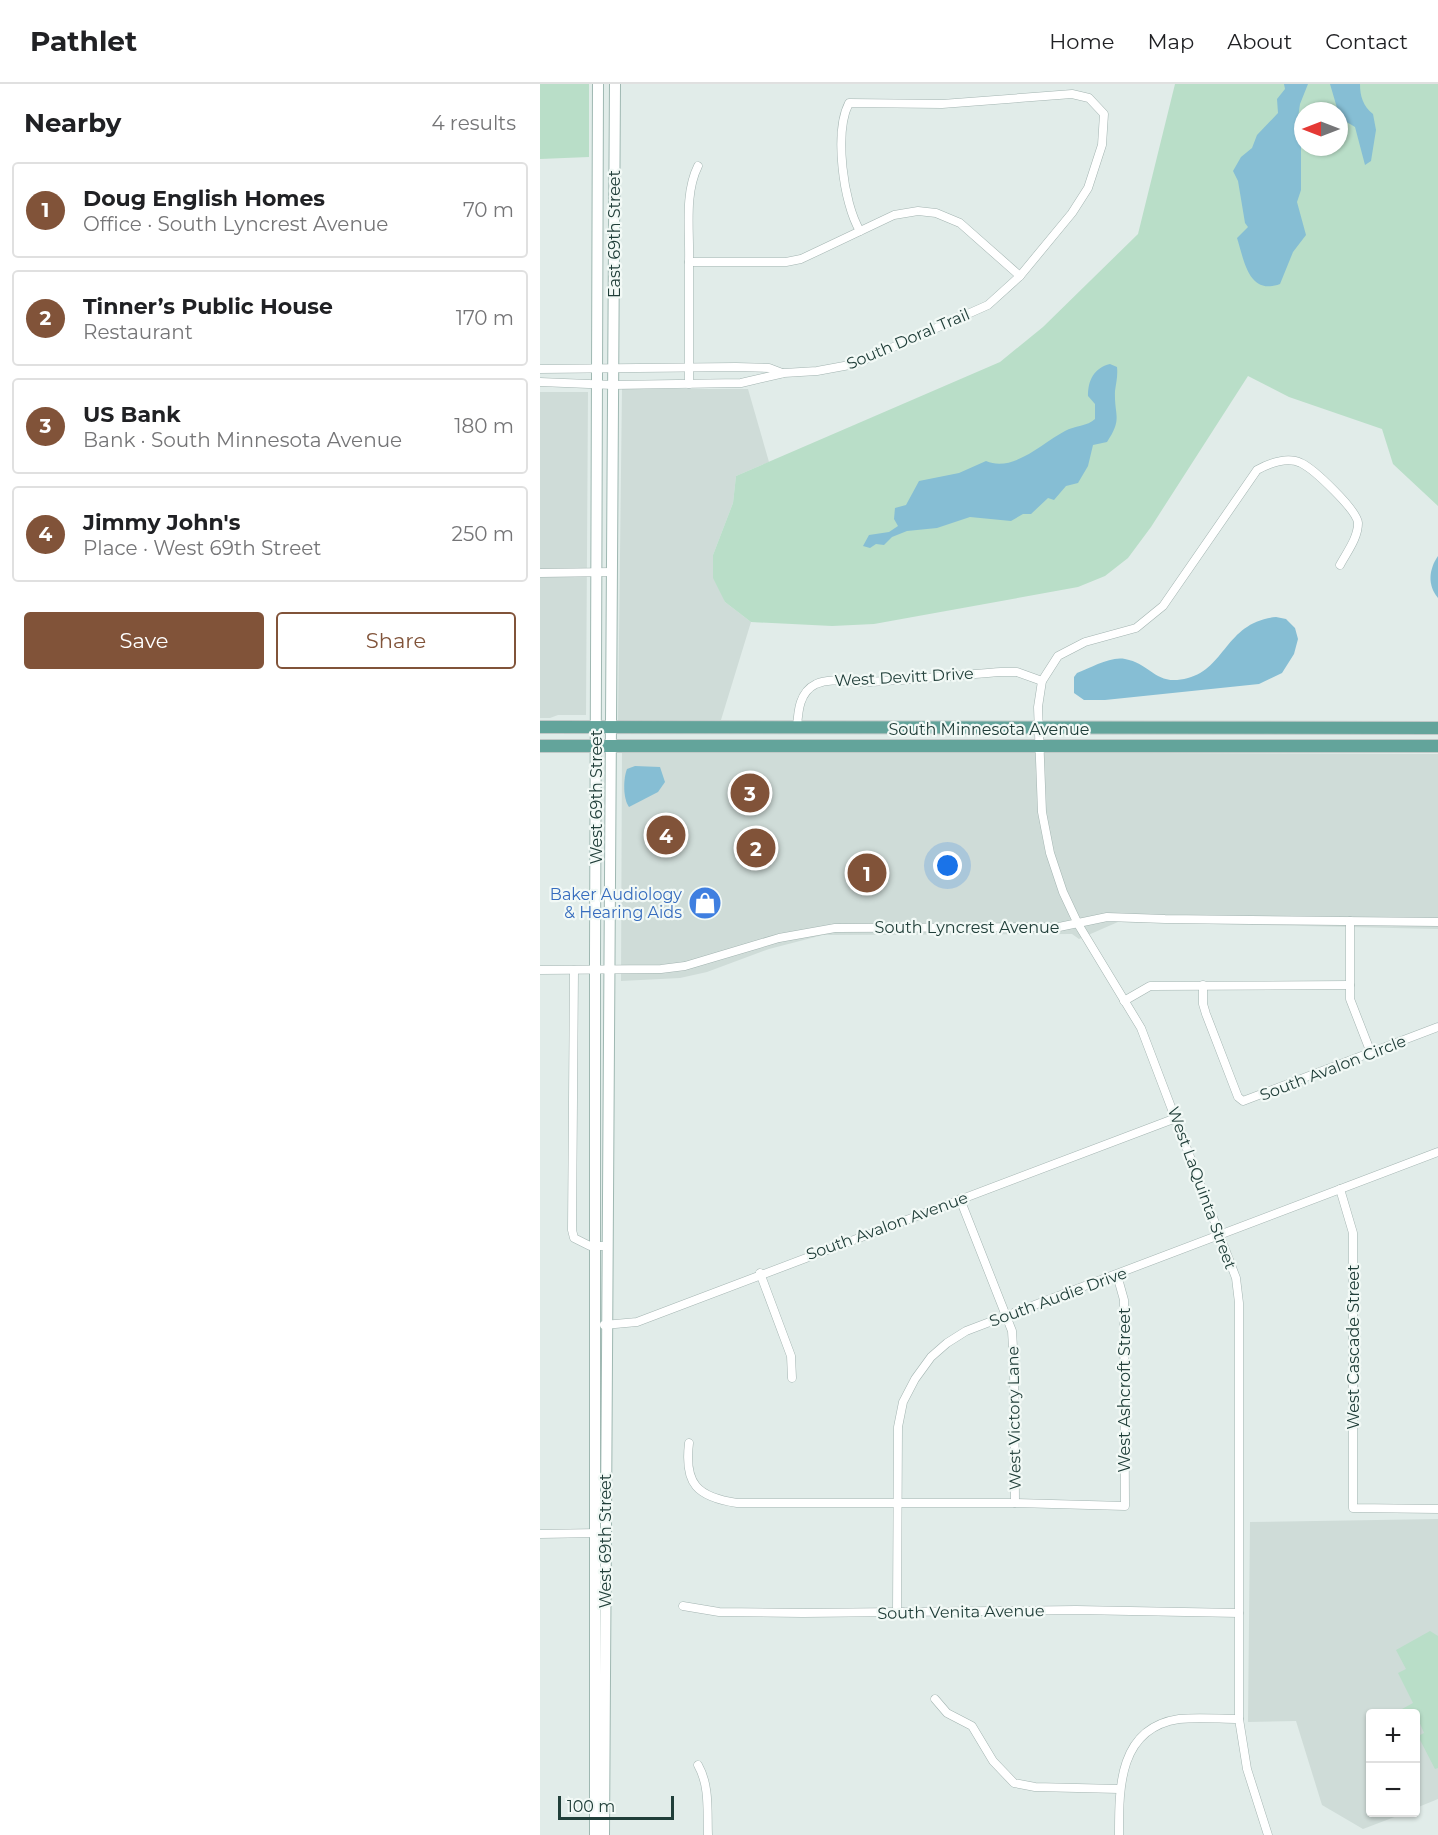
<!DOCTYPE html>
<meta charset="utf-8">
<style>
:root{--surface:#fff;--page:#f2f2f2;--text:#202124;--muted:#757577;--line:#e0e0e0;--accent:#815339}
body{margin:0;font-family:Montserrat,sans-serif;background:var(--page);color:var(--text)}
.controls{position:absolute;right:18px;bottom:18px;display:grid;overflow:hidden;border-radius:6px;box-shadow:0 2px 4px #0004}
.controls button{width:54px;height:54px;display:grid;place-items:center;padding:0;border:0;border-bottom:2px solid var(--line);background:var(--surface);color:var(--text);font:30px sans-serif}
.compass{position:absolute;left:754px;top:18px;width:54px;height:54px;border-radius:50%;background:var(--surface);box-shadow:0 2px 4px #0004;rotate:270deg}
.scale{position:absolute;left:18px;bottom:15px;width:116px;box-sizing:border-box;padding-left:6px;border:3px solid #203e39;border-top:0;font-size:16px;line-height:21px;white-space:nowrap;color:#203e39;-webkit-text-stroke:4px #f2f9f6;paint-order:stroke}
.you{position:absolute;left:408px;top:782px;width:21px;height:21px;margin:-15px;border:4px solid #fff;border-radius:50%;background:#1a73e8;box-shadow:0 0 0 9px #1a73e833}
.badge{display:grid;place-items:center;width:39px;height:39px;border-radius:50%;background:var(--accent);color:#fff;font-size:20px;font-weight:700}
.pin{position:absolute;translate:-50% -50%;border:3px solid #fff;box-shadow:0 2px 6px #0006}
.list{margin:0;padding:0;list-style:none}
h2{display:flex;justify-content:space-between;align-items:center;height:78px;margin:0;padding:0 24px;font-size:26px}
h2 small{font-size:20px;font-weight:400;color:var(--muted)}
.list li{display:grid;grid-template-columns:39px 1fr auto;gap:18px;align-items:center;box-sizing:border-box;height:96px;margin:0 12px 12px;padding:0 12px;border:2px solid var(--line);border-radius:6px}
.list b{display:block;font-size:22px;white-space:nowrap}
.list p{margin:0;font-size:20px;white-space:nowrap;color:var(--muted)}
.list em{font-size:20px;font-style:normal;color:var(--muted)}
.actions{display:flex;gap:12px;padding:18px 24px}
.actions a{flex:1;padding:14px 0;border:2px solid var(--accent);border-radius:6px;text-align:center;font-size:21px;color:var(--accent)}
.actions .main{background:var(--accent);color:#fff}
.map{position:relative;flex:none;width:898px;height:1751px;overflow:hidden}
header{display:flex;align-items:center;gap:36px;box-sizing:border-box;height:84px;padding:0 30px;background:var(--surface);border-bottom:2px solid var(--line)}
header strong{font-size:28px}
nav{display:flex;gap:33px;margin-inline-start:auto;font-size:21px}
main{display:flex}
aside{flex:1;background:var(--surface)}
.map>svg:first-child{display:block}
.built{fill:#cfdcd8}
.green{fill:#b9dec8;fill-rule:evenodd}
.water{fill:#86bed4}
.lines{fill:none;stroke-linecap:round;stroke-linejoin:round}
.street-casing{stroke:#a3b4b1;stroke-width:9}
.secondary-casing{stroke:#9fb8b2;stroke-width:12}
.primary-casing{stroke:#c1c9c8;stroke-width:14}
.street{stroke:#fff;stroke-width:8}
.secondary{stroke:#fff;stroke-width:10}
.primary{stroke:#63a49b;stroke-width:12}
.labels{text-anchor:middle;dominant-baseline:central;stroke-width:4.5;stroke-linejoin:round;paint-order:stroke}
.street-label{font-size:16px;fill:#203e39;stroke:#f2f9f6}
.shop-label{font-size:16px;fill:#366cbe;stroke:#f2f9f6;text-anchor:end}
</style>
<header>
<strong>Pathlet</strong>
<nav><a>Home</a><a>Map</a><a>About</a><a>Contact</a></nav>
</header>
<main>
<aside>
<h2>Nearby<small>4 results</small></h2>
<ul class="list">
<li><span class="badge">1</span><div><b>Doug English Homes</b><p>Office · South Lyncrest Avenue</p></div><em>70 m</em></li>
<li><span class="badge">2</span><div><b>Tinner’s Public House</b><p>Restaurant</p></div><em>170 m</em></li>
<li><span class="badge">3</span><div><b>US Bank</b><p>Bank · South Minnesota Avenue</p></div><em>180 m</em></li>
<li><span class="badge">4</span><div><b>Jimmy John's</b><p>Place · West 69th Street</p></div><em>250 m</em></li>
</ul>
<div class="actions"><a class="main">Save</a><a>Share</a></div>
</aside>
<div class="map">
<svg width="898" height="1751" viewBox="0 0 898 1751">
<rect width="100%" height="100%" fill="#e1ece9"/>
<!-- built -->
<g class="built">
<polygon points="82,305 208,305 229,378 196,392 193,419 173,471 185,518 211,538 181,636 78,637"/>
<polygon points="0,308 48,308 46,631 18,631 10,634 0,634"/>
<polygon points="82,667 898,670 898,845 578,838 539,855 532,850 283,851 229,865 167,888 140,894 81,897"/>
<polygon points="898,1435 898,1715 876,1724 876,1630 830,1630 830,1728 865,1729 823,1745 782,1721 756,1637 708,1638 710,1438"/>
</g>
<!-- green -->
<g class="green">
<polygon points="0,0 49,0 49,73 0,75"/>
<path d="M635,0H898V422L853,380L842,345L749,313L708,292L611,443L588,474L565,492L538,503L334,540L292,542L211,538L185,518L173,494V471L193,419L196,392L460,278L503,243L598,150ZM763,27H799V63H763Z"/>
<polygon points="890,1547 898,1552 898,1684 895,1685 878,1652 884,1649 876,1630 864,1629 862,1625 873,1619 858,1589 866,1585 856,1566"/>
</g>
<!-- water -->
<g class="water">
<path d="M744,0H768L760,20L758,34L761,48V106L757,118L766,151L753,168L740,200C708,212 704,175 697,154L708,143L705,139L698,97L693,87L701,73L712,64L717,51L738,29L737,15L745,5Z"/>
<path d="M790,0H820C820,12 823,22 833,30L836,46L831,77L825,81L815,43L800,34Z"/>
<path d="M570,280L577,283C578,292 576,299 575,307C574,332 583,334 567,358L553,361L548,382L538,399L526,402L514,416L508,414L491,430H483L471,437L430,433L397,444L367,447L352,453L344,461L336,460L330,464L323,462L329,451L349,448L358,442L354,435L355,424L366,421L379,397L419,389L446,377C473,389 502,359 525,347C534,342 548,342 555,335V320L548,312C548,296 554,284 570,280Z"/>
<path d="M898,472V514C887,501 889,485 898,472Z"/>
<path d="M736,533L746,535L755,544L758,555L754,570L742,589L719,600L565,616H544L534,609V593L537,589C551,584 570,572 585,575C612,580 615,603 648,594C686,584 686,538 736,533Z"/>
<path d="M95,682L120,683L125,698L118,708L89,723C83,715 83,695 87,685Z"/>
</g>
<g class="lines">
<!-- street casing -->
<g class="street-casing">
<g id="street">
<path d="M149,178C150,147 144,110 158,82"/>
<polyline points="0,285 196,283 229,284 242,289"/>
<path d="M0,298L73,301L201,299L244,289L277,287L315,280L448,221L480,192L532,129L548,104L562,61L564,30L549,14L532,10L402,20L309,19C294,48 303,119 320,147"/>
<polyline points="149,300 149,178 246,178 261,175 354,131 378,127 396,129 420,139 480,192"/>
<polyline points="0,489 72,488"/>
<path d="M257,644C258,628 259,608 276,600C292,593 310,599 327,598C372,596 416,591 461,588H477L502,597"/>
<polyline points="810,837 810,915 831,969"/>
<polyline points="0,886 121,885 145,882 239,854 295,844 519,843 567,833 625,835 898,838"/>
<polyline points="34,886 32,1146 34,1154 50,1162 66,1162"/>
<polyline points="663,901 663,920 666,930 698,1013 703,1017 898,943"/>
<polyline points="584,917 610,902 810,901"/>
<polyline points="800,1105 813,1149 813,1424 898,1425"/>
<polyline points="420,1115 472,1247 474,1280 475,1419"/>
<polyline points="220,1189 251,1272 252,1294"/>
<polyline points="64,1241 97,1238 636,1034"/>
<path d="M149,1359C144,1400 157,1413 197,1419H475L585,1422L584,1216L577,1191"/>
<polyline points="0,1450 58,1449"/>
<polyline points="143,1522 179,1528 263,1529 536,1526 699,1529"/>
<polyline points="357,1529 358,1343 363,1318 375,1295 391,1273 407,1259 426,1247 898,1068"/>
<polyline points="395,1615 407,1629 432,1642 453,1677 474,1699 495,1703 579,1705"/>
<path d="M158,1681C170,1702 167,1727 168,1751"/>
<path d="M579,1751C579,1705 578,1644 639,1635C658,1633 680,1635 699,1635"/>
<path d="M728,1751L707,1685L699,1635V1219L696,1194L601,944L538,840L523,808L510,769L502,728L498,623L502,597L518,572L545,558L596,544L623,522L717,386C730,379 747,372 761,379C774,385 817,426 818,439C818,454 807,468 800,481"/>
</g>
</g>
<!-- secondary casing -->
<g class="secondary-casing">
<g id="secondary">
<path d="M55,1751C56,1167 53,584 58,0"/>
<polyline points="64,1751 75,0"/>
</g>
</g>
<!-- primary casing -->
<g class="primary-casing">
<g id="primary">
<polyline points="0,643 898,644"/>
<polyline points="0,662 898,662"/>
</g>
</g>
<!-- street -->
<use href="#street" class="street"/>
<!-- secondary -->
<use href="#secondary" class="secondary"/>
<!-- primary -->
<use href="#primary" class="primary"/>
</g>
<!-- icons -->
<defs>
<g id="shop-disc" transform="scale(1.725)"><circle r="9.5" fill="#3f7fe0" stroke="#f2f9f6"/><path d="M-5-2.5h2.3a2.7 3.5 0 0 1 5.4 0H5L5.5 6h-11ZM-1.5-2.5h3a1.5 2.3 0 0 0-3 0Z" fill="#fff"/></g>
</defs>
<g fill-rule="evenodd">
<use href="#shop-disc" x="165" y="819"/>
</g>
<g class="labels">
<!-- street labels -->
<g class="street-label">
<text transform="translate(74 150) rotate(-90)">East 69th Street</text>
<text transform="translate(368 255) rotate(-23)">South Doral Trail</text>
<text transform="translate(364 593) rotate(-3)">West Devitt Drive</text>
<text x="449" y="645">South Minnesota Avenue</text>
<text transform="translate(56 713) rotate(-90)">West 69th Street</text>
<text x="427" y="843">South Lyncrest Avenue</text>
<text transform="translate(793 984) rotate(-21)">South Avalon Circle</text>
<text transform="translate(662 1104) rotate(70)">West LaQuinta Street</text>
<text transform="translate(347 1142) rotate(-20)">South Avalon Avenue</text>
<text transform="translate(518 1213) rotate(-20)">South Audie Drive</text>
<text transform="translate(813 1263) rotate(-90)">West Cascade Street</text>
<text transform="translate(584 1306) rotate(-90)">West Ashcroft Street</text>
<text transform="translate(474 1334) rotate(-91)">West Victory Lane</text>
<text transform="translate(65 1457) rotate(-90)">West 69th Street</text>
<text transform="translate(421 1528) rotate(-1)">South Venita Avenue</text>
</g>
<!-- shop labels -->
<g class="shop-label">
<text x="142" y="810">Baker Audiology<tspan x="142" dy="18">&amp; Hearing Aids</tspan></text>
</g>
</g>
</svg>
<div class="controls">
<button>+</button>
<button>−</button>
</div>
<svg class="compass" viewBox="-18 -18 36 36"><path d="M0-13l5 13h-10z" fill="#e53935"/><path d="M0 13l5-13h-10z" fill="#757577"/></svg>
<div class="scale">100 m</div>
<div class="you"></div>
<div class="pin badge" style="left:327px;top:789px">1</div>
<div class="pin badge" style="left:216px;top:764px">2</div>
<div class="pin badge" style="left:210px;top:709px">3</div>
<div class="pin badge" style="left:126px;top:751px">4</div>
</div>
</main>
